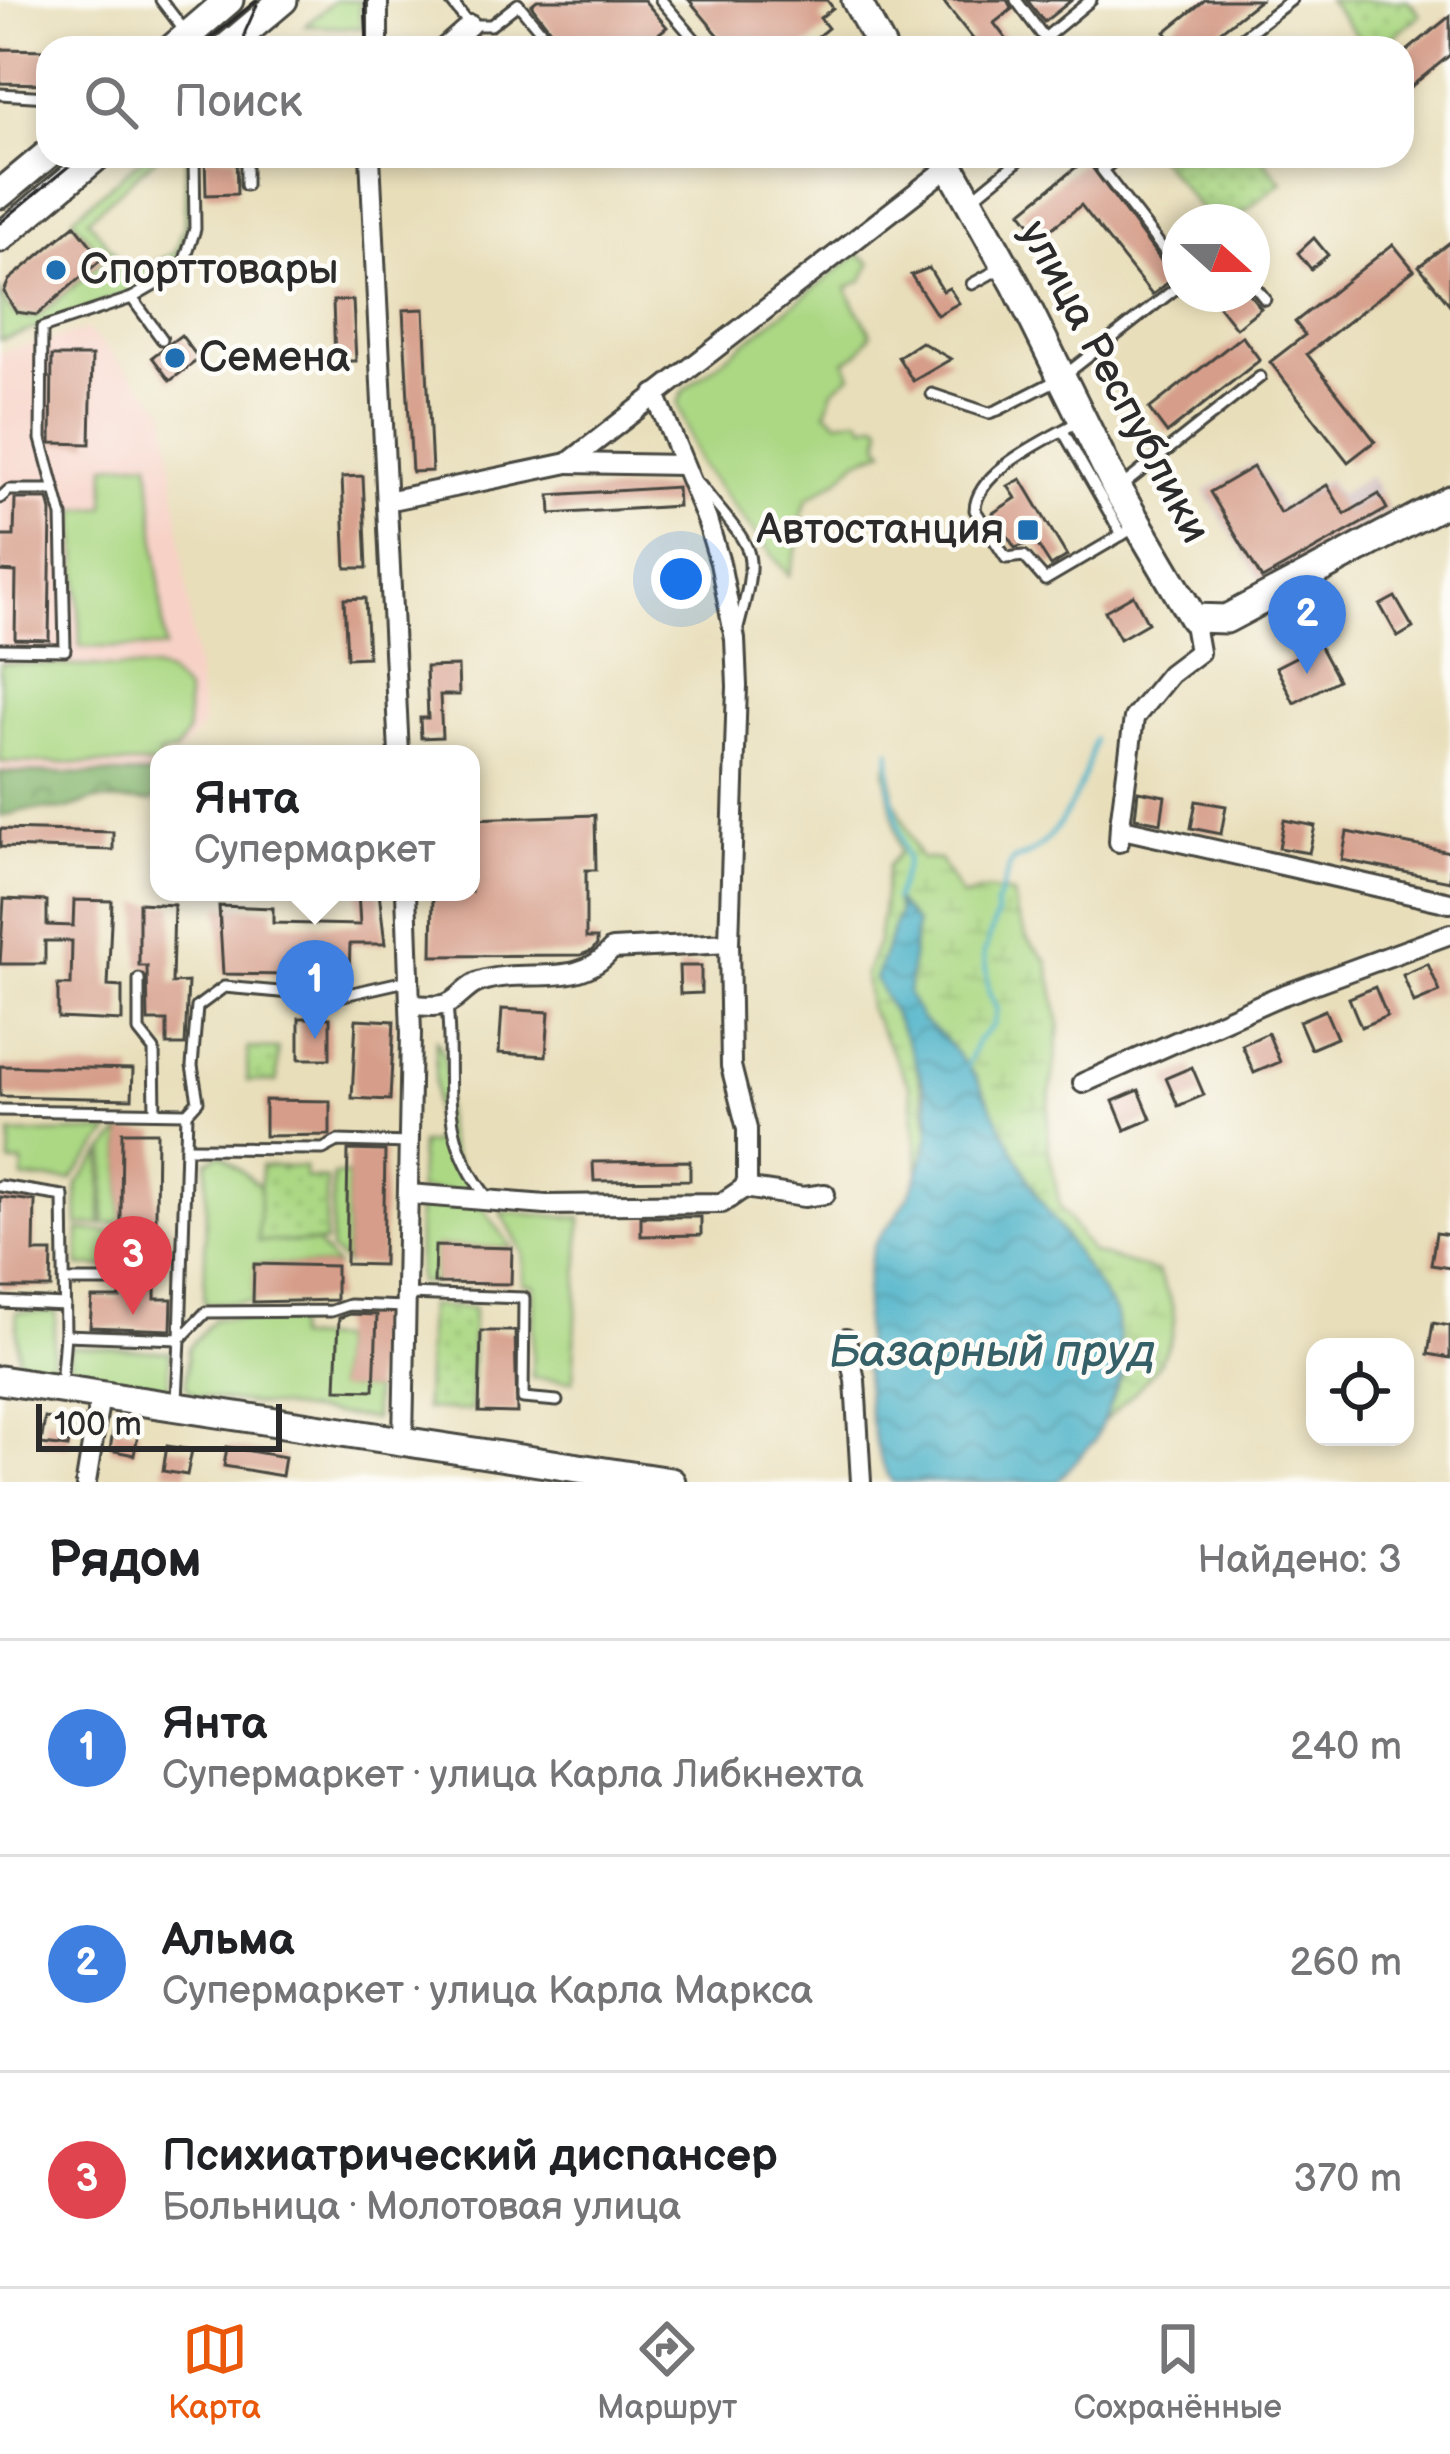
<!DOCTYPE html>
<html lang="ru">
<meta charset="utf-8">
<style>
:root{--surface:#fff;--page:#f6f6f6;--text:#202124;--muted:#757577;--line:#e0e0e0;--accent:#ea580c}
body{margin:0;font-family:"Balsamiq Sans",sans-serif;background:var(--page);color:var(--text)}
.controls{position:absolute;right:36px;bottom:36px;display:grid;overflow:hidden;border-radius:24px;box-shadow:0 6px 18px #0003}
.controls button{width:108px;height:108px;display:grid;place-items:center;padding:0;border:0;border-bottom:3px solid var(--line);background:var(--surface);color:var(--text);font:60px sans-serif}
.compass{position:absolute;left:1162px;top:204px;width:108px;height:108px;border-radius:50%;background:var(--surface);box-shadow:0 6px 18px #0003;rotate:111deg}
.scale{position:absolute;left:36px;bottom:30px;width:246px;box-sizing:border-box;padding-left:12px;border:6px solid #2b2b2b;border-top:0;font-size:33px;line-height:42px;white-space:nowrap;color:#2b2b2b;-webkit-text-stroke:9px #fdfcf7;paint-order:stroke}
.you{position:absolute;left:681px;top:579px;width:42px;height:42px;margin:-30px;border:9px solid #fff;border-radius:50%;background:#1a73e8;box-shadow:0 0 0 18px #1a73e833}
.badge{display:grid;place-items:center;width:78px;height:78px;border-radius:50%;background:var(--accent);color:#fff;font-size:39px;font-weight:700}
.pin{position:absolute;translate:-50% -99px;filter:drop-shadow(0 3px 6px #0008)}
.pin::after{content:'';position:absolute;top:63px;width:42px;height:36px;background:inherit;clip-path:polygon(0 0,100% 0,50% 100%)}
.popup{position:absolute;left:150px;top:745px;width:330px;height:156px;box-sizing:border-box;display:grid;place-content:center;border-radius:24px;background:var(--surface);filter:drop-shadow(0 3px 9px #0005);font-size:39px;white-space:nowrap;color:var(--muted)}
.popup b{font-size:45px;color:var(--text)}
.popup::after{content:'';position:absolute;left:50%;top:100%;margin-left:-24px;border:24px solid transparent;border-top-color:var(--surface)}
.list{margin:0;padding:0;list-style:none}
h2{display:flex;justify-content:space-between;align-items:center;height:156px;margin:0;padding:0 48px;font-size:51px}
h2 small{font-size:39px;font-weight:400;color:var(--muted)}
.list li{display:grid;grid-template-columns:78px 1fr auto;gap:36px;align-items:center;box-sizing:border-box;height:216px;padding:0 48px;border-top:3px solid var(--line)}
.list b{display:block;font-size:45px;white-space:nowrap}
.list p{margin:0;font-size:39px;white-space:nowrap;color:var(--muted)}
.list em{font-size:39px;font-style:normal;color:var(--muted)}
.icon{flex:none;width:66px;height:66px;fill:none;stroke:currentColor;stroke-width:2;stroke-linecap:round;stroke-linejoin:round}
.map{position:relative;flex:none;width:1450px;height:1482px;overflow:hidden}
.search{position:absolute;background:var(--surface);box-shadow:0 6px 18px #0003;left:36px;right:36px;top:36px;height:132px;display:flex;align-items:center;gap:30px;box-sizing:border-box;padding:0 42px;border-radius:36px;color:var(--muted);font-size:45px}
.sheet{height:804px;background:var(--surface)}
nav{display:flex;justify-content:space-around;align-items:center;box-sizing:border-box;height:168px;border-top:3px solid var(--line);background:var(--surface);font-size:33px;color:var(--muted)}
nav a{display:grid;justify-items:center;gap:6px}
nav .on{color:var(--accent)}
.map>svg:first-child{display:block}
.built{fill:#f7d1c6}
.industrial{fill:url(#industrial-furrows)}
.green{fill:#acd884;stroke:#6c8258;stroke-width:3}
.forest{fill:url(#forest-crowns);stroke:#5a724e;stroke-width:3}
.wetland{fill:url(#wetland-marsh);stroke:#6c8258;stroke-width:3}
.park{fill:url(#park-dots);stroke:#6c8258;stroke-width:3}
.water{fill:url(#water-waves);stroke:#3a6e79;stroke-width:3}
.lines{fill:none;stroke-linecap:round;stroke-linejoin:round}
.stream{stroke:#48b1c7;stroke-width:4.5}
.building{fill:#d69e8a}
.lane-casing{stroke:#474640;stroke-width:15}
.street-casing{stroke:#474640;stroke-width:24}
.secondary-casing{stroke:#474640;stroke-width:33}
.lane{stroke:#fff;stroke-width:9}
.street{stroke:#fff;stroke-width:18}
.secondary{stroke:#fff;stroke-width:27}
.tram{stroke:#2b2b2b;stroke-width:3}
.poi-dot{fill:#1f6fb2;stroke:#fdfcf7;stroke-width:4.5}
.labels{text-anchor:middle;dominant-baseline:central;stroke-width:9;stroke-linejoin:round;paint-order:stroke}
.poi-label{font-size:42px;fill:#2b2b2b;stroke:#fdfcf7;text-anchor:start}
.street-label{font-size:42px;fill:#2b2b2b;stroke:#fdfcf7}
.water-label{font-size:45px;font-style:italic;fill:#376169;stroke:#fdfcf7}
</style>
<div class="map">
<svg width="1450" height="1482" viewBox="0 0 1450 1482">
<defs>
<pattern id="industrial-furrows" width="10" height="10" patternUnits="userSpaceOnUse" patternTransform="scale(3)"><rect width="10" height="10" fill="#d2bfbf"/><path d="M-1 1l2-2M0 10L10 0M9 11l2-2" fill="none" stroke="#b4a4a4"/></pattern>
<pattern id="forest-crowns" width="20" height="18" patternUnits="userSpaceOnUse" patternTransform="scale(3)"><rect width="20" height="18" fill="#89b872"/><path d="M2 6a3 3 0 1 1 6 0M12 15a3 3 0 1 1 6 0" fill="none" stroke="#70965e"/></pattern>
<pattern id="wetland-marsh" width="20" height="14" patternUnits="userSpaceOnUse" patternTransform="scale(3)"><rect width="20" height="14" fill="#acd884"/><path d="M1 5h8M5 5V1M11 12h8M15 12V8" fill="none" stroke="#94ba72"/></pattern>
<pattern id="park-dots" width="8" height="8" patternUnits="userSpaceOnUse" patternTransform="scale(3)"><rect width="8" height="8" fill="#acd884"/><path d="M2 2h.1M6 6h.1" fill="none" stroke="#94ba72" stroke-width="1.8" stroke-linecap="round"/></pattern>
<pattern id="water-waves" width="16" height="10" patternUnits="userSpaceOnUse" patternTransform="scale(3)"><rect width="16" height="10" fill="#48b1c7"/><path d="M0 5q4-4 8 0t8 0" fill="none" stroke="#3c90a2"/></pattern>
</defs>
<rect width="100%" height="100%" fill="#fdfcf7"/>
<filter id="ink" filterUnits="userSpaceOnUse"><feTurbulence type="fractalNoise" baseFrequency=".00833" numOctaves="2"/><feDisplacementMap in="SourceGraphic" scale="24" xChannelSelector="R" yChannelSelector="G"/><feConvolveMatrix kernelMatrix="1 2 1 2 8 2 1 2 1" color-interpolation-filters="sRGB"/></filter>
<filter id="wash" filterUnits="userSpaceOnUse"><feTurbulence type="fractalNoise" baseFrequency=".004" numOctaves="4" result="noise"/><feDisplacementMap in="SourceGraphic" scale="48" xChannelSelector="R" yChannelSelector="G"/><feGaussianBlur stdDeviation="2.7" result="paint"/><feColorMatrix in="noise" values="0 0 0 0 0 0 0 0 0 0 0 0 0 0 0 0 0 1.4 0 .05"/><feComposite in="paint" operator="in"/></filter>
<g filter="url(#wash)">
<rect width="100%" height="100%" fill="#e8deba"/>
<!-- built -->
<polygon class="built" points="88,330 166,410 203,726 178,754 159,754 158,776 0,772 0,352"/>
<!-- industrial -->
<polygon class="industrial" points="1255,462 1281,507 1328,479 1338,495 1370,476 1390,511 1264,586 1204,491"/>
<!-- green -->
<g class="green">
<polygon points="335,0 359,0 361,28 305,26"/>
<path d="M145,156H158L88,219L130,273L175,253L184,226L186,156H189C188,188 195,240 172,266C152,289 33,330 0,340V289C6,308 14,322 37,317L105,260L72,218Z"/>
<path d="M858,254L871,263L863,280L847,288C852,307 864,316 871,334L858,354L845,361L851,375L833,390L826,412L838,421L860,418L865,426L877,422L882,426L879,444L885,450L857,460L840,478L807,499L801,518L802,532L789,576L699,463L678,403L684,390Z"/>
<polygon points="149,461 165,648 80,647 76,510 105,507 106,465"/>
<polygon points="0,663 153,669 168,673 187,693 187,734 175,752 159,754 159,763 153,765 0,762"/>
<path d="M436,1040C455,1064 441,1103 446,1132C450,1154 463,1173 474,1192L418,1190L420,1144L434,1143Z"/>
<polygon points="111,1131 71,1180 23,1179 22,1163 10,1163 11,1134"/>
<polygon points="122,1132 121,1222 104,1225 106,1150"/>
<polygon points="102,1153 101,1225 78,1225 77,1184"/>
<polygon points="221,1154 260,1187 259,1241 316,1243 336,1266 255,1264 253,1302 204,1303 207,1161"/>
<polygon points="333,1175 348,1175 346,1264 331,1250"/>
<polygon points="418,1200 479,1202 512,1248 436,1246 434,1283 418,1282"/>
<polygon points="501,1212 581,1218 573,1381 532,1378 534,1285 523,1284 523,1253"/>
<polygon points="79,1230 121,1233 120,1267 79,1266"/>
<polygon points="16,1312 56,1312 51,1375 19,1370"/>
<polygon points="214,1319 296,1319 295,1338 338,1339 336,1388 374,1390 374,1419 195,1396 186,1386 188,1348"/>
<polygon points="70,1346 170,1352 168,1392 69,1378"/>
</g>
<!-- forest -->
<polygon class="forest" points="0,772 159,775 159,794 151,802 95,800 67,809 25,810 0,817"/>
<!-- wetland -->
<path class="wetland" d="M890,758L894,798L920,858L940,860L962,897L986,890L1013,894L1016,913L1028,940L1048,962L1060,1026L1048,1111V1146L1060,1206L1091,1252L1158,1272C1162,1284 1171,1297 1173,1309C1182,1354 1131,1396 1102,1423L1123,1373L976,1077L912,1047L930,1130L919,1171L910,1087L869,1008L865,974L878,942L888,866L900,852L885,771Z"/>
<!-- park -->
<g class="park">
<polygon points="1328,0 1408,0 1420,15 1379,48 1367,48"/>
<polygon points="1157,156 1261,156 1282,182 1232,222 1210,222"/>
<polygon points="248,1048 278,1049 277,1082 247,1081"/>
<polygon points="261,1166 305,1167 305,1178 327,1179 325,1243 258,1241"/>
<polygon points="428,1306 473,1308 471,1411 425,1409"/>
</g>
<!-- water -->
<path class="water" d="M895,899L916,924L908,994L922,1020L941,1035L976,1077L1036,1193L1116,1314L1123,1373L1095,1440L1057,1482H892C860,1436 858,1302 873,1248C876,1237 887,1228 894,1219C911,1195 925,1163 929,1134C935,1087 897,1020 875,979L899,912Z"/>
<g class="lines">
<!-- stream -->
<g class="stream">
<polyline points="890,750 890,786 907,861 895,899"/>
<path d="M967,1066L977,1041L993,1025L997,1010L989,993L984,954L997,913L995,905C1004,892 1004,875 1013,860C1056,852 1088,778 1094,739"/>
</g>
</g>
<g id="blocks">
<!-- building -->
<g class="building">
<polygon points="537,0 644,0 667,27 641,48 564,48 531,5"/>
<polygon points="689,0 827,0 833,8 820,18 828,28 804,48 729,48"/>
<polygon points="942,0 1007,0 1012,9 994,23 1013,48 961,48 973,39"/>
<polygon points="1027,0 1072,0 1044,22"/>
<polygon points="1205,0 1260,0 1199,48 1178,48 1165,32"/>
<polygon points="1450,16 1450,55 1408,89 1402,82 1402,55"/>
<polygon points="0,49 48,50 48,84 0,83"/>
<polygon points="205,156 236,156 237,194 206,195"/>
<polygon points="1086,159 1174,278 1152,295 1081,205 1041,237 1021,212"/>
<polygon points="75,225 102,259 37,315 16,312 4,292 9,280"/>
<polygon points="1314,238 1328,255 1311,269 1298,253"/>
<polygon points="1450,242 1450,305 1419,266"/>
<polygon points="1393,244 1414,270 1307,354 1375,441 1348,462 1270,362 1305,335 1295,322"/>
<polygon points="929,268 943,291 949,288 959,303 937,315 911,275"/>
<polygon points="1209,294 1249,294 1261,308 1236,328"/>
<polygon points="353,300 356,361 335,361 333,301"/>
<polygon points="424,309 432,471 412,472 403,310"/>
<polygon points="181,335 199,359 170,381 152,357"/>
<polygon points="1242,336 1260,360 1167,433 1149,409"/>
<polygon points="921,342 951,359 913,381 898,357"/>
<polygon points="52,356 92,356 90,444 51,443"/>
<polygon points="1253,467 1280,513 1327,485 1345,514 1379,494 1387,509 1262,579 1210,492"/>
<polygon points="363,476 367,568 346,568 342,477"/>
<polygon points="1021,479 1067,556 1051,566 1035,541 1015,548 993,513 1016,498 1008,486"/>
<polygon points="677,487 678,506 551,514 550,495"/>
<polygon points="15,499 48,499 51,511 49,640 15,639 16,572 0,571 0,536 14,536"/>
<polygon points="1133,595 1148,623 1120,639 1105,611"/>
<polygon points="1395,597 1413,628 1398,637 1380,605"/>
<polygon points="365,598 368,657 347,658 344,599"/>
<polygon points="1319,645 1338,680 1294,703 1276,667"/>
<polygon points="458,666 459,695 440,695 442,737 421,738 420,718 428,718 426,667"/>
<polygon points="1138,791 1165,796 1161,823 1135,818"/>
<polygon points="1196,801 1226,806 1221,834 1191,828"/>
<polygon points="595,815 596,870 586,870 586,938 597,938 597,945 591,951 581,955 432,956 433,892 471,892 471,819"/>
<polygon points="1284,820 1315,826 1309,853 1279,848"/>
<polygon points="0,829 113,832 113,850 0,847"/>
<polygon points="1347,832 1450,852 1450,881 1342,860"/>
<polygon points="358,892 379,892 385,944 350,944 349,976 223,974 219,906 273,908 273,923 360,925"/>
<polygon points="4,899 47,901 47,925 73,926 74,900 112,901 108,986 122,987 122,1021 58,1018 58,985 71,985 72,941 45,941 45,964 0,964"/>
<polygon points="139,903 174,905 172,983 188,982 185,1045 167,1045 167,1021 148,1021 147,966 139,966"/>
<polygon points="1428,964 1440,992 1414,1003 1403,975"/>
<polygon points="679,966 701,966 701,993 680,994"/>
<polygon points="1375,987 1387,1016 1361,1027 1349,998"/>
<polygon points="502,1009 549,1012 546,1056 499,1053"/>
<polygon points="1325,1010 1337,1038 1311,1049 1299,1021"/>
<rect x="299" y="1018" width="31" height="41"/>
<polygon points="356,1019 394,1021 390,1100 352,1098"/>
<polygon points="1268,1033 1280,1062 1254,1073 1242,1045"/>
<polygon points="0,1066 133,1069 132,1099 0,1096"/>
<polygon points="1192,1067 1204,1095 1178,1106 1166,1078"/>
<polygon points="1139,1090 1151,1119 1125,1130 1113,1101"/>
<polygon points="265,1100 330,1101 330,1135 265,1136"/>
<polygon points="122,1132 157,1132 155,1299 172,1299 171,1330 90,1327 92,1298 120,1298"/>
<polygon points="348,1150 385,1151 383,1265 346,1264"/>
<polygon points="690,1161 690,1180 594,1181 593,1162"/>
<polygon points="0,1197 35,1201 34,1252 52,1252 51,1288 0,1288"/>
<polygon points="641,1217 701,1217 701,1235 641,1236"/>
<polygon points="1436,1233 1450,1235 1450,1268 1431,1265"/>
<polygon points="435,1246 512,1248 511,1284 434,1283"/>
<polygon points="254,1264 336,1266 336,1300 253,1302"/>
<polygon points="350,1314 377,1315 374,1390 336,1389 339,1318"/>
<polygon points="1433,1323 1450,1326 1450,1358 1428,1354"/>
<polygon points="481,1331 515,1331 517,1413 479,1412"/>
<polygon points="45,1418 72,1422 68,1447 41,1444"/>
<polygon points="114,1425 139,1430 134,1455 110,1450"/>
<polygon points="167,1446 192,1450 187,1475 163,1471"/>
<polygon points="227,1447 285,1457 282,1476 224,1466"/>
</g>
</g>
</g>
<g filter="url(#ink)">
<use href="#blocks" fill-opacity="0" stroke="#474640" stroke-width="3"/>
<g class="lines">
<!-- lane casing -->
<g class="lane-casing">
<g id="lane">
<polyline points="161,0 187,34"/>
<polyline points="450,0 470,25 491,25 518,4 555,48"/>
<polyline points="661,0 702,48"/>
<polyline points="1016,0 1052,48"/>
<polyline points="1046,37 1091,0"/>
<polyline points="1229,48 1291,0"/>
<polyline points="0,94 48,97"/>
<polyline points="1120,156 1102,170 1180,271"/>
<polyline points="246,185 246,156"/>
<polyline points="973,198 1024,156"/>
<polyline points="1252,283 1265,299"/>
<polyline points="972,284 1001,268"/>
<polyline points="132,298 162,339"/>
<polyline points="932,394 989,413 998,410 1061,378 1180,285"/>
<path d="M1081,420C1049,439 976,470 975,510L1006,558L1024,556L1045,580L1137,526"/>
<polyline points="1063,431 1122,535"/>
<path d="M700,485C753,553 761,542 738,628"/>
<polyline points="1122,486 1260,377"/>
<polyline points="0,498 9,490 55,490"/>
<polyline points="0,649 65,650 62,516 41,439 42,328 132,298 182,269 195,229 194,156"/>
<polyline points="139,979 139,1031 154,1050 155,1112"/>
<path d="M447,1005C455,1082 435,1132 488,1198"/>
<polyline points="0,1110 187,1113 180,1339 65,1335"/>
<polyline points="187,1113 198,1101 192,1066 197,1007 224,987 335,997 410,980"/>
<polyline points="186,1148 323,1149 338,1141 410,1143"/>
<polyline points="0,1186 63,1196 65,1335 61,1385"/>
<polyline points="65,1281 112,1281"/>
<polyline points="407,1294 524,1298 523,1398 557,1401"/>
<polyline points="0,1302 65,1305"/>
<polyline points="177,1400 180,1339 206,1312 331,1311 349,1305 407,1307"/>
</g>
</g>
<!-- street casing -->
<g class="street-casing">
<g id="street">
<polyline points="378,0 378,48"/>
<polyline points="444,48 470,25"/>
<polyline points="370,156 399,754"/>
<polyline points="568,463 683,465"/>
<polyline points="387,501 568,463 950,166"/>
<polyline points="1120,825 1134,718 1170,674 1199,652 1193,618"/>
<polyline points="1119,842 1120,825 1127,830 1450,903"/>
<polyline points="729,943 731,1066 747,1129 747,1180 744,1188"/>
<path d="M411,1005C422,1005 439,1008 449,1003C460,998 467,986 479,982C525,966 578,991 612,949L729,943L737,686L735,639L720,563L707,520L655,394"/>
<polyline points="1083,1083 1275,998 1450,934"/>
<polyline points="409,1194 546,1205 722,1203 744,1188 804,1197 825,1194"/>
<polyline points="846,1339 855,1380 861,1482"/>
<polyline points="403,1441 411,1033 406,892"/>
<polyline points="86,1482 100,1396"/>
</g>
</g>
<!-- secondary casing -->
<g class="secondary-casing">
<g id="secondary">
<polyline points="856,0 882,48"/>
<polyline points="173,48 229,0"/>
<polyline points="226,48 283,0"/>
<polyline points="944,156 1016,285 1117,489 1193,618 1226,619 1450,500"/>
<polyline points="0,194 48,154"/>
<polyline points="0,238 97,156"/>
<polyline points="0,1380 671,1482"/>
</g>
</g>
<!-- lane -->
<use href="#lane" class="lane"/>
<!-- street -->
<use href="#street" class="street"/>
<!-- secondary -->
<use href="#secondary" class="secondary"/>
<!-- tram -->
<g class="tram">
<polyline points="365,0 367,48"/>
<polyline points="199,48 257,0"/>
<polyline points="244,48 245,32 257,5"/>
<polyline points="0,223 81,156"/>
</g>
</g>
</g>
<!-- markers -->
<g class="poi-dot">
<circle cx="56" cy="270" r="12"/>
<circle cx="175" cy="358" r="12"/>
<rect x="1016" y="518" width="24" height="24" rx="6"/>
</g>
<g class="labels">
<!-- poi labels -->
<g class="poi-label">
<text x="80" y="270">Спорттовары</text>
<text x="199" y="358">Семена</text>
<text x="1004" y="530" text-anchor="end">Автостанция</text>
</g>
<!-- street labels -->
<g class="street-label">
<text transform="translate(1114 382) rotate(62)">улица Республики</text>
</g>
<!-- water labels -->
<g class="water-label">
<text x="992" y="1352">Базарный пруд</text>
</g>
</g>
</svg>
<div class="controls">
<button><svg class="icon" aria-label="locate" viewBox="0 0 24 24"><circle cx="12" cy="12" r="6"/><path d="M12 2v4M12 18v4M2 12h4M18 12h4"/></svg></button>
</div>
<svg class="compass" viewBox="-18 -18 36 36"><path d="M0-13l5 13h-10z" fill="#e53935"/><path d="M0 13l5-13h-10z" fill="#757577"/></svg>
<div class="scale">100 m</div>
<div class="you"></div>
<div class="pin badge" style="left:315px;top:1039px;background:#3f7fe0">1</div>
<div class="popup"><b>Янта</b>Супермаркет</div>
<div class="pin badge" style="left:1307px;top:674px;background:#3f7fe0">2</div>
<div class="pin badge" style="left:133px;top:1315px;background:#e0444e">3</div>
<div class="search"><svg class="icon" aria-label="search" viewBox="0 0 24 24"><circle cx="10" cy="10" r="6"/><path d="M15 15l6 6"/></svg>Поиск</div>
</div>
<section class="sheet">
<h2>Рядом<small>Найдено: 3</small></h2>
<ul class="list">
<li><span class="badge" style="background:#3f7fe0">1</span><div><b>Янта</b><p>Супермаркет · улица Карла Либкнехта</p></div><em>240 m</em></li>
<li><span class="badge" style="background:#3f7fe0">2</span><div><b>Альма</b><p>Супермаркет · улица Карла Маркса</p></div><em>260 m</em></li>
<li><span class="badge" style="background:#e0444e">3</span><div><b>Психиатрический диспансер</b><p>Больница · Молотовая улица</p></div><em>370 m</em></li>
</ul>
</section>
<nav>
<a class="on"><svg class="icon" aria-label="map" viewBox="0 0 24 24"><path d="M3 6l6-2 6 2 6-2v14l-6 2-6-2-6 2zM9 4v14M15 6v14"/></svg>Карта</a>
<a><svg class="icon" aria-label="directions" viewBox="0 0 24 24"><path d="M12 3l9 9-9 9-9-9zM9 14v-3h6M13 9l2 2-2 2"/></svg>Маршрут</a>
<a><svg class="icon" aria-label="saved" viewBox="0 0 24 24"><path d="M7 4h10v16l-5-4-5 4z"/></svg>Сохранённые</a>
</nav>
